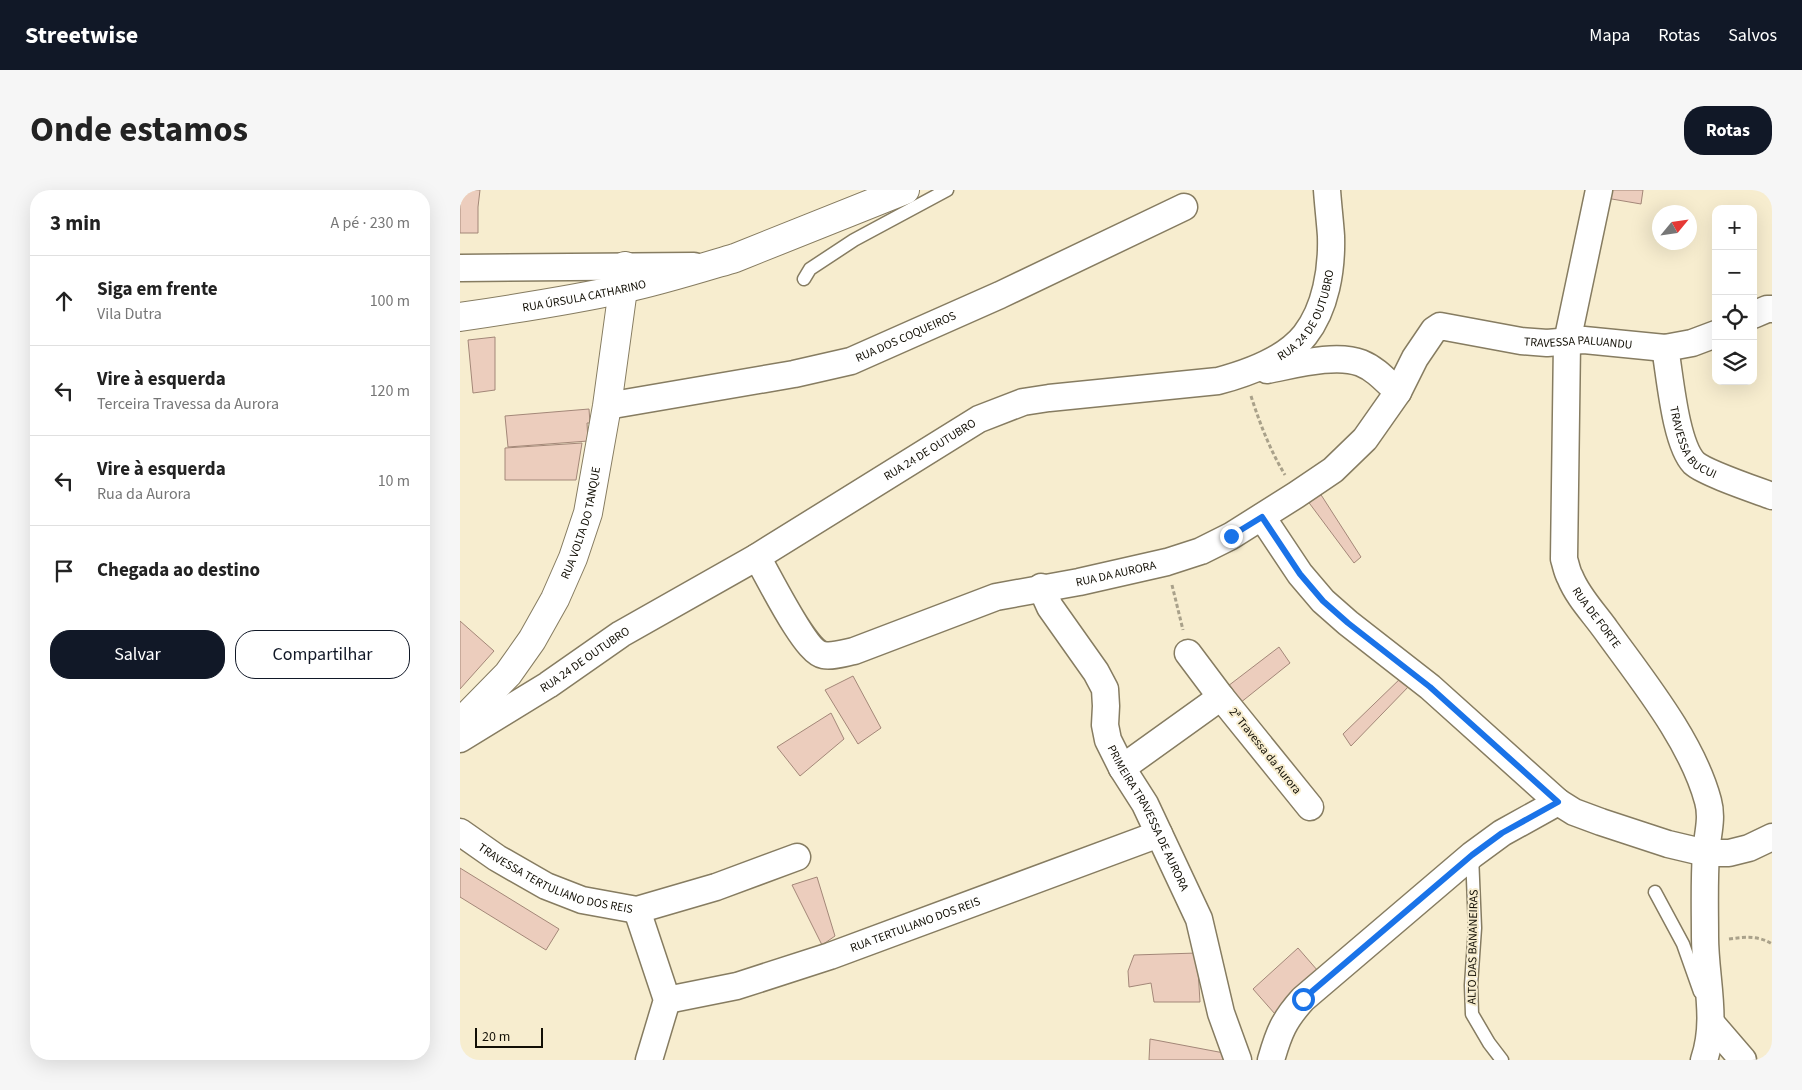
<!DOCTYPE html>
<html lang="pt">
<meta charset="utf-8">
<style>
:root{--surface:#fff;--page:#f6f6f6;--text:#222;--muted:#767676;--line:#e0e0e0;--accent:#111827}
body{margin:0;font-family:"Source Sans 3",sans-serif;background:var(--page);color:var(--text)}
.controls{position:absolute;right:15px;top:15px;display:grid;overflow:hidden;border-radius:10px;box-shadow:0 5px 20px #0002}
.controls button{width:45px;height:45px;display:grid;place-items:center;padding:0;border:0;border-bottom:1px solid var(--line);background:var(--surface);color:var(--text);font:25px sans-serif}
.compass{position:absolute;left:1192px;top:15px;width:45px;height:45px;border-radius:50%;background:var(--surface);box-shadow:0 5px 20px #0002;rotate:61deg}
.scale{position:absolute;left:15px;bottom:12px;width:68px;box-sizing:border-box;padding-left:5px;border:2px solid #120f05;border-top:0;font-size:14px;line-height:18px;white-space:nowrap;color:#120f05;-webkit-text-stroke:4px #f7edcf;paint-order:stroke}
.stop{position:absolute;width:15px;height:15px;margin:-11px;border:4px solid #1a73e8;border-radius:50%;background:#fff}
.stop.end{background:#1a73e8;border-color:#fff;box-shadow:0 1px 5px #0008}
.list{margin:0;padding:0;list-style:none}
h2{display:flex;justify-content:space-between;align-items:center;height:65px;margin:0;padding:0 20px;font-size:21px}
h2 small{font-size:16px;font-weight:400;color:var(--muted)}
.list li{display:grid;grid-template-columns:32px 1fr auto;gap:15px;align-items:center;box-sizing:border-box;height:90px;padding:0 20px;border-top:1px solid var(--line)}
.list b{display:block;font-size:19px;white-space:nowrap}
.list p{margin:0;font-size:16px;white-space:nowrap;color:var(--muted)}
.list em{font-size:16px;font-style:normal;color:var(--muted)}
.actions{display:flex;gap:10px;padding:15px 20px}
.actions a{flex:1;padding:11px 0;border:1px solid var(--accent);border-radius:20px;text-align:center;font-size:18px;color:var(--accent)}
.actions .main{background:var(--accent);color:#fff}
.icon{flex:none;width:28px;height:28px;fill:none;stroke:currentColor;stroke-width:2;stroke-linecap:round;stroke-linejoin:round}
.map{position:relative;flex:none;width:1312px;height:870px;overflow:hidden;border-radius:20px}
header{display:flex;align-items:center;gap:30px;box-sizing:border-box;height:70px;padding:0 25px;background:var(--accent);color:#fff}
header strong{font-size:24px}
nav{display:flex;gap:28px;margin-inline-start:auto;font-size:18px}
.intro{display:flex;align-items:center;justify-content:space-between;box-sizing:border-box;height:120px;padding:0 30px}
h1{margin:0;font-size:35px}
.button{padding:12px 22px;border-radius:20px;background:var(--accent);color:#fff;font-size:18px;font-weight:700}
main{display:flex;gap:30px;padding:0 30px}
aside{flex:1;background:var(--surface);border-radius:20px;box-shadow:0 5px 20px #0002}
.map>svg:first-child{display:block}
.building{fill:#eccdbd;stroke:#a38778}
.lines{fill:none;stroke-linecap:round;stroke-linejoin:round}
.lane-casing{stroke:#867c61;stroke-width:15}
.street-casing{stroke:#867c61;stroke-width:29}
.secondary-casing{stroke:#867c61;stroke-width:30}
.path{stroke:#a9a18a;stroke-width:3;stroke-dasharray:4 2.5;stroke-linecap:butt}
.lane{stroke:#fff;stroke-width:12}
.street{stroke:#fff;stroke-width:26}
.secondary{stroke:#fff;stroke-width:28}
.route{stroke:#1a73e8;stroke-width:6}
.labels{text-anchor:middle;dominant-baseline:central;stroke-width:4;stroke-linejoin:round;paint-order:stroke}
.street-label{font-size:12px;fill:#120f05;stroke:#f7edcf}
</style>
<header>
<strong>Streetwise</strong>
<nav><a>Mapa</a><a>Rotas</a><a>Salvos</a></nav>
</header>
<div class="intro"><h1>Onde estamos</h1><a class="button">Rotas</a></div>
<main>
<aside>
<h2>3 min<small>A pé · 230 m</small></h2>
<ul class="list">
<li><svg class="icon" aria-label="ahead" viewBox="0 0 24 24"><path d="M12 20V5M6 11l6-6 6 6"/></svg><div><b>Siga em frente</b><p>Vila Dutra</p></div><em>100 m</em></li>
<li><svg class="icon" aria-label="left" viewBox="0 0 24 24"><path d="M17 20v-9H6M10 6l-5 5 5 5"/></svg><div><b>Vire à esquerda</b><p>Terceira Travessa da Aurora</p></div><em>120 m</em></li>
<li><svg class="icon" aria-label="left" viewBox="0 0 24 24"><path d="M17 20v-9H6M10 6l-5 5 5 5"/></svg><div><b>Vire à esquerda</b><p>Rua da Aurora</p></div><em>10 m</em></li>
<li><svg class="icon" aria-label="arrive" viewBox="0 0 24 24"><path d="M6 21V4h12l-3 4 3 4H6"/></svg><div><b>Chegada ao destino</b></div></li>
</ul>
<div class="actions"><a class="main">Salvar</a><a>Compartilhar</a></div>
</aside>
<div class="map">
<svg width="1312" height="870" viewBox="0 0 1312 870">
<rect width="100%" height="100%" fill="#f7edcf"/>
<!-- building -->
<g class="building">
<polygon points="0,0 20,0 18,17 18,43 0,43"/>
<polygon points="1149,0 1183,0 1181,14 1146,8"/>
<polygon points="35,147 35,200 13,203 8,150"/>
<polygon points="129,219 130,233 127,233 128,251 48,257 45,226"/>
<polygon points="122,253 116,290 45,290 45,258"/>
<polygon points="856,297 901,367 894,373 844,306"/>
<polygon points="0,431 34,461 0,499"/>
<polygon points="819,457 830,473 780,513 768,496"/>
<polygon points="944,485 951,494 891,556 883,544"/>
<polygon points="393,486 421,538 398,554 365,500"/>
<polygon points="371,523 384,549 340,586 317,557"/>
<polygon points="0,678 99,739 86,760 0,707"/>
<polygon points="357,687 375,746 362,755 332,695"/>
<polygon points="838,758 858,781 815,824 793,799"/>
<polygon points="737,763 740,812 694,812 691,793 669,797 668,781 674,765"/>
<polygon points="690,849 764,863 765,870 689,870"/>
</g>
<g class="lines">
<!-- lane casing -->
<g class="lane-casing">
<g id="lane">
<polyline points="344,89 350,79 394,50 487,0"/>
<polyline points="1012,665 1015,738 1011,795 1012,824 1029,853 1042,870"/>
<polyline points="1195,702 1223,754 1240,802"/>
</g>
</g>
<!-- street casing -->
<g class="street-casing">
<g id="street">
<path id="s1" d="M1139,0L1107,152L1104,369C1106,375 1107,382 1110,387C1118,407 1134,423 1146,440C1182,490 1232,551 1248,611C1253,629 1247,646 1246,663C1244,691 1245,719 1245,747C1245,788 1258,830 1244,870"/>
<polyline points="0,78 234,76"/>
<polyline points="1293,125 1307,119 1312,119"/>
<path id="s2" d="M1205,158C1210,185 1215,253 1234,273C1245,283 1296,300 1312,306"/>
<path d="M807,180C834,175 876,163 901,173C916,179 926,191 938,202"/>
<path id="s3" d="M147,216L334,184L391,171L540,105L724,17"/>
<polyline points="802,327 840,384 863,411 888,433 970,497 1098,612 1114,622 1141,632 1208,654 1246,663 1269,663 1289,658 1312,647"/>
<path id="s4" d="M297,367C308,385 345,462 363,465C373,467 384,463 394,461L536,407L619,392L707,372L741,361L771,346L836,305L873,280L905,249L938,202L955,168L974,140L980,136L1061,151L1087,153L1124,150L1205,158L1232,153L1256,144"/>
<path id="s5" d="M581,397L590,417L636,482L645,499L646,516L645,535L648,550L662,578L685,614L739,729L761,823L778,870"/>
<polyline points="728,463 761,507"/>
<path id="s6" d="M0,549L88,495L161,444L297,367L519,229L563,212L589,208L758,191C788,183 826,169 845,145C866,118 872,79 871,46C870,31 868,15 867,0"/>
<polyline points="662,578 761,507 850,617"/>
<path id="s7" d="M0,642L37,668L86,696L122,710L177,720L256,697L337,667"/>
<polyline points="177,720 207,810 189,870"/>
<path id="s8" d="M207,810L277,796L370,766L699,644"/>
<polyline points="1252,834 1283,870"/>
<path d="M811,870C819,842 824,830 843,809L1012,665L1042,643L1098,612"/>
</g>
</g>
<!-- secondary casing -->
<g class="secondary-casing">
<g id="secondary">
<path id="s9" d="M0,127C54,119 108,111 162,99C200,91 238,79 275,68L445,0"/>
<path id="s10" d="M0,533L48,484L72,450L95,409L113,368L128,323L147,216L163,99L165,76"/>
</g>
</g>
<!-- path -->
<g class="path">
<path d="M791,206C800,234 810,260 825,285"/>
<polyline points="712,395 723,440"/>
<path d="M1269,749C1284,747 1298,745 1312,754"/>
</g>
<!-- lane -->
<use href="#lane" class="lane"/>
<!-- street -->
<use href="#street" class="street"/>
<!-- secondary -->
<use href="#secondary" class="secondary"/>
</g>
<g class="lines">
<!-- route -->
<polyline class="route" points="771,346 802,327 840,384 863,411 888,433 970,497 1098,612 1042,643 1012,665 843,809"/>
</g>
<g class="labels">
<!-- street labels -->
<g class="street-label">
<text stroke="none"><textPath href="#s9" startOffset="126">RUA ÚRSULA CATHARINO</textPath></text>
<text stroke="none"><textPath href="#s6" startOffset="971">RUA 24 DE OUTUBRO</textPath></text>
<text stroke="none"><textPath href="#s3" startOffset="308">RUA DOS COQUEIROS</textPath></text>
<text stroke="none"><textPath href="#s4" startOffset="989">TRAVESSA PALUANDU</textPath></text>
<text stroke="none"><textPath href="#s2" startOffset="102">TRAVESSA BUCUI</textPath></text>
<text stroke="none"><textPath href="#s6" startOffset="552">RUA 24 DE OUTUBRO</textPath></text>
<text stroke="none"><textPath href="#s10" startOffset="238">RUA VOLTA DO TANQUE</textPath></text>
<text stroke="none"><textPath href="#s4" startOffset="425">RUA DA AURORA</textPath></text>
<text stroke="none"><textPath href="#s1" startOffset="440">RUA DE FORTE</textPath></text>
<text stroke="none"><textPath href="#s6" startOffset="148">RUA 24 DE OUTUBRO</textPath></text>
<text transform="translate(805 561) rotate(51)">2ª Travessa da Aurora</text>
<text stroke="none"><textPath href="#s5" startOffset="260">PRIMEIRA TRAVESSA DE AURORA</textPath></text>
<text stroke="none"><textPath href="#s7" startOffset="108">TRAVESSA TERTULIANO DOS REIS</textPath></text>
<text stroke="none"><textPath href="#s8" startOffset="260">RUA TERTULIANO DOS REIS</textPath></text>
<text transform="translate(1013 757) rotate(-89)">ALTO DAS BANANEIRAS</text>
</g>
</g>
</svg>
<div class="controls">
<button>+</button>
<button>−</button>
<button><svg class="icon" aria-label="locate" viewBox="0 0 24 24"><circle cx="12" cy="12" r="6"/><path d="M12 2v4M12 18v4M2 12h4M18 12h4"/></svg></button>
<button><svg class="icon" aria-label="layers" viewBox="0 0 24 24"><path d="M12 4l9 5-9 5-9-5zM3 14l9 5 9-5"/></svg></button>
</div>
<svg class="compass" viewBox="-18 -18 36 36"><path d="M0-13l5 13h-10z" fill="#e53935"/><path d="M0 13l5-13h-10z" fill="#767676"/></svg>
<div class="scale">20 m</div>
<div class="stop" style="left:843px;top:809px"></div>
<div class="stop end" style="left:771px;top:346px"></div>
</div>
</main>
